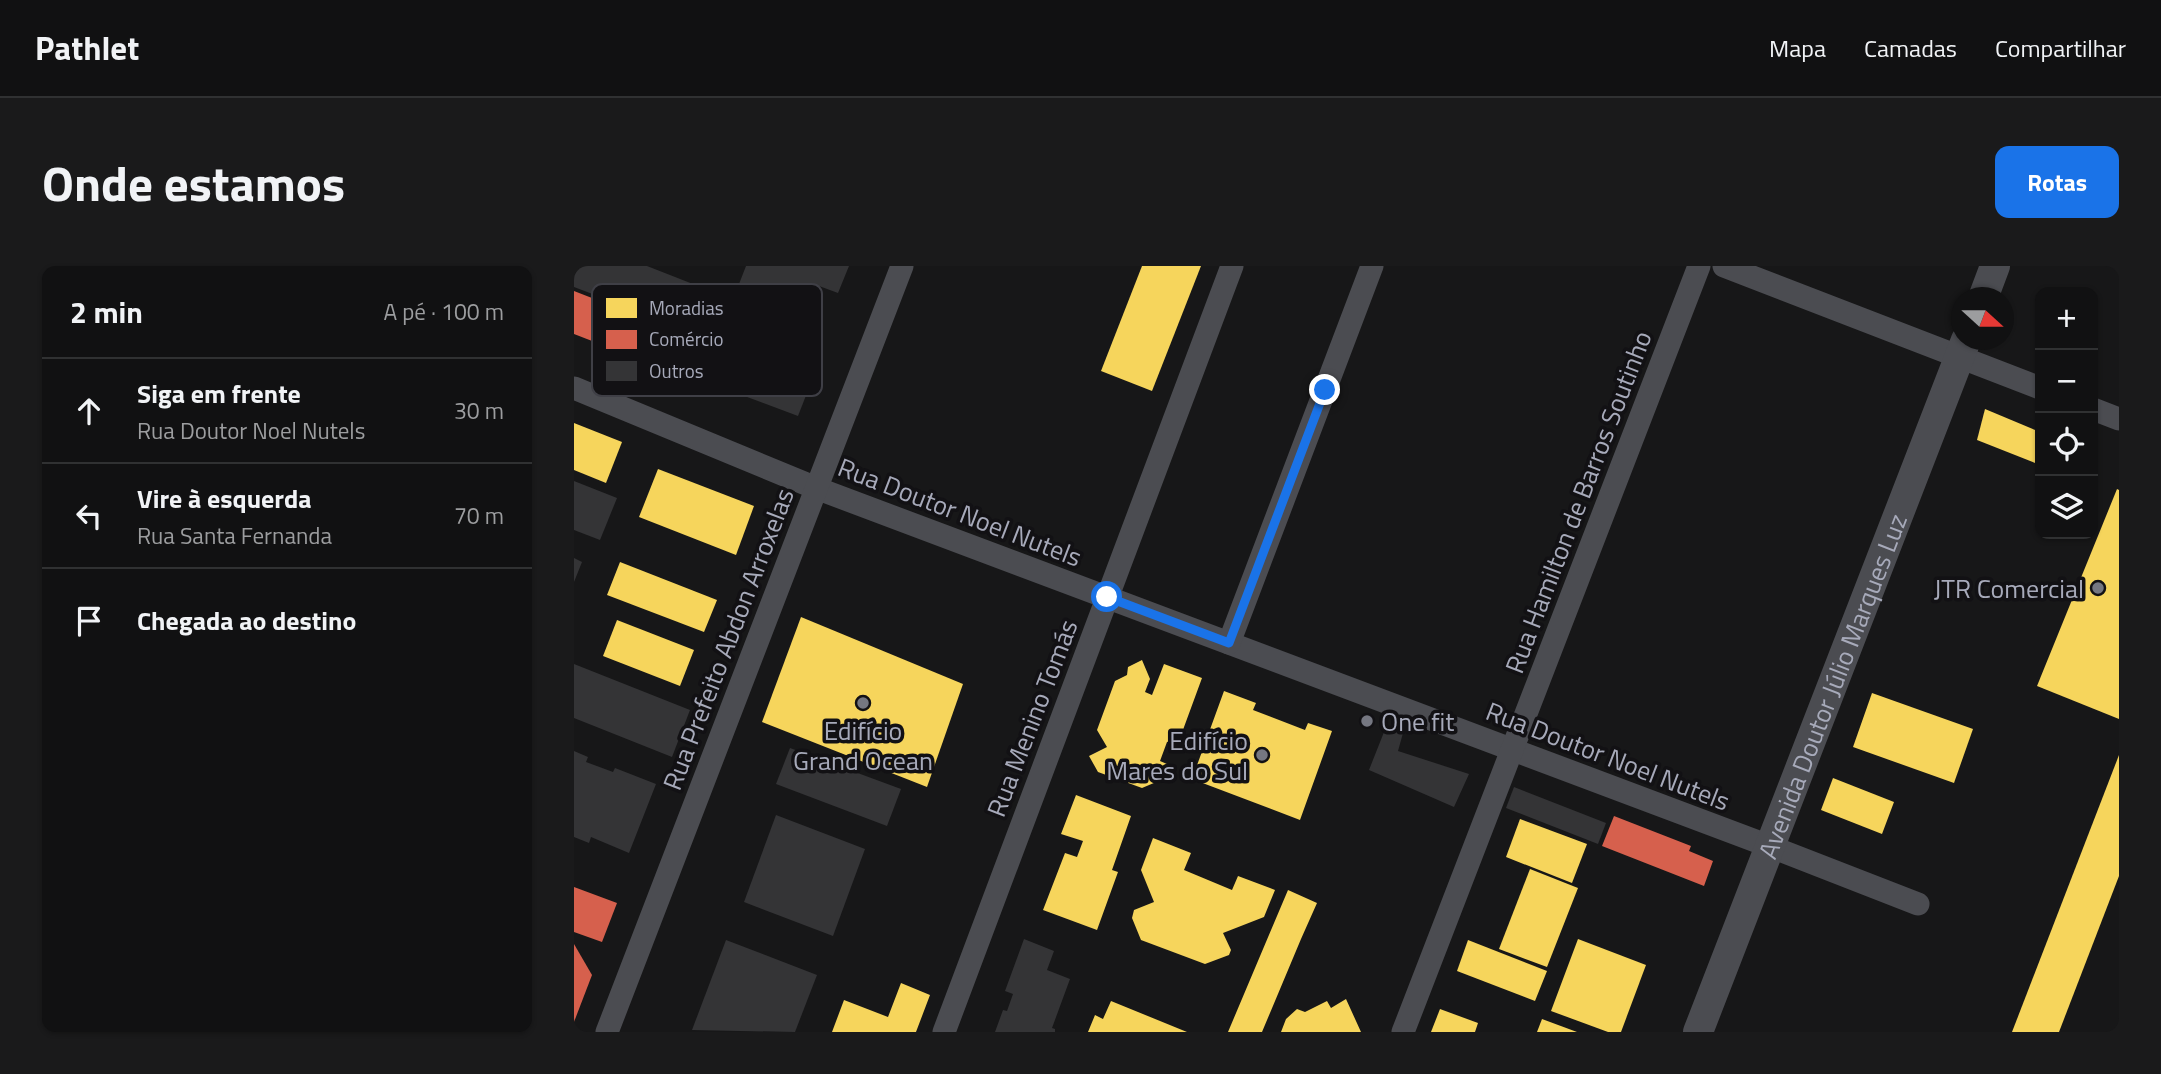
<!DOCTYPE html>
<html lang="pt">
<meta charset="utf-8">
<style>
:root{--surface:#111112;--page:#1a1a1b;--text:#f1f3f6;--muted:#9c9d9f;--line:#303132;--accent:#1a73e8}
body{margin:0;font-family:"Titillium Web",sans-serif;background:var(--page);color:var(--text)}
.controls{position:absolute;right:21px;top:21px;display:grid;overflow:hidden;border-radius:14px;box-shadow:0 2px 5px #0004}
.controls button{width:63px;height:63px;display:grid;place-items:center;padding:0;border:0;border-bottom:2px solid var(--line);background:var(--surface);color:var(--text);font:35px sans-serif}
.compass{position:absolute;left:1377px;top:21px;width:63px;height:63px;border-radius:50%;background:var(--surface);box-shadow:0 2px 5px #0004;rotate:111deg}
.stop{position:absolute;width:21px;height:21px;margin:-16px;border:5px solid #1a73e8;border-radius:50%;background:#fff}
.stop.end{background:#1a73e8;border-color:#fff;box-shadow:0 2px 7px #0008}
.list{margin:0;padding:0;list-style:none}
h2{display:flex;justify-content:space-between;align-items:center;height:91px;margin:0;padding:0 28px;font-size:30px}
h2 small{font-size:23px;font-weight:400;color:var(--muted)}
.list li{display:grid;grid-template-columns:46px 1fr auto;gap:21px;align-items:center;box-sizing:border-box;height:105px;padding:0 28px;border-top:2px solid var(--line)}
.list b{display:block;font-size:26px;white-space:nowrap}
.list p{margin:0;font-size:23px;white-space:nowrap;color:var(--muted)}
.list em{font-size:23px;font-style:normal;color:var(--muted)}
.icon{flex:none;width:38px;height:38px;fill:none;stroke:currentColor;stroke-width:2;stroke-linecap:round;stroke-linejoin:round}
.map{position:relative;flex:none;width:1545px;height:766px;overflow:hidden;border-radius:14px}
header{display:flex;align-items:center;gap:42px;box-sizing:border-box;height:98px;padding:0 35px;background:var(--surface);border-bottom:2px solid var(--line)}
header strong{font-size:33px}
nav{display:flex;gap:38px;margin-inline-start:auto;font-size:24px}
.intro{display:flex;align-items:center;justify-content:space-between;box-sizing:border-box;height:168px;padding:0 42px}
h1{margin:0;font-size:49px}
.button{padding:18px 32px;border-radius:14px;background:var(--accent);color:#fff;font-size:24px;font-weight:700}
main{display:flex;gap:42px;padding:0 42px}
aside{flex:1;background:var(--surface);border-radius:14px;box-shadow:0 2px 5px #0004}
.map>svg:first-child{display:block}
.homes{fill:#f6d55c}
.shops{fill:#d6604d}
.building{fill:#343436}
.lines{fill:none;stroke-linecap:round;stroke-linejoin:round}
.minor{stroke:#4b4c51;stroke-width:23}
.tertiary{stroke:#4b4c51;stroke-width:30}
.route{stroke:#1a73e8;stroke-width:9}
.poi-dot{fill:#757781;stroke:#121114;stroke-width:2.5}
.labels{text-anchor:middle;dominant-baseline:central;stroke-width:7;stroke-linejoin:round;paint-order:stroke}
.street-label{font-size:26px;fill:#a7aaba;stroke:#121114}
.poi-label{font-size:26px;fill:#a7aaba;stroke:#121114;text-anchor:end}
.key{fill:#121114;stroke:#3f3f46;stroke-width:2}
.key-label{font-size:19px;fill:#a7aaba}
</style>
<header>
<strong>Pathlet</strong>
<nav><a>Mapa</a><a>Camadas</a><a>Compartilhar</a></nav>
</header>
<div class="intro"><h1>Onde estamos</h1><a class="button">Rotas</a></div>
<main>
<aside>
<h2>2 min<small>A pé · 100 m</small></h2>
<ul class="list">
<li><svg class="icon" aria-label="ahead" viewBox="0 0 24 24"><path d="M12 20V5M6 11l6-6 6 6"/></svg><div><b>Siga em frente</b><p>Rua Doutor Noel Nutels</p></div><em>30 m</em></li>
<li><svg class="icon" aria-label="left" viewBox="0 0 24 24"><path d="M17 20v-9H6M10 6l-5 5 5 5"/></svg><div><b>Vire à esquerda</b><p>Rua Santa Fernanda</p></div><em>70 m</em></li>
<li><svg class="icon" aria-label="arrive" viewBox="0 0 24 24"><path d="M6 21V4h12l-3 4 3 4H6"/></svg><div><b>Chegada ao destino</b></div></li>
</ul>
</aside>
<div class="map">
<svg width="1545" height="766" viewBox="0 0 1545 766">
<rect width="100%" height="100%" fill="#171718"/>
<!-- homes -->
<g class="homes">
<polygon points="568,0 627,0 578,125 527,105"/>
<polygon points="1411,143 1466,166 1466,199 1403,174"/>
<polygon points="0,157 48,176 32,217 0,204"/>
<polygon points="84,203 180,240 162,289 65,251"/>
<polygon points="1543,223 1545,224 1545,453 1463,420"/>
<polygon points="46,296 143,334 130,366 33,329"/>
<polygon points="227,351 389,418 353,521 188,456"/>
<polygon points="43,354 120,384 106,420 29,390"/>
<polygon points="568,394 576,413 571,426 578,429 590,398 628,412 606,472 593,476 586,495 593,498 587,514 568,522 524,506 515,490 533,481 523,464 541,415 553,409 554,401"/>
<polygon points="650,425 682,437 679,444 731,464 734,457 758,465 726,554 618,513"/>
<polygon points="1298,427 1399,463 1380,517 1279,481"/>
<polygon points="1545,489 1545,610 1485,766 1438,766"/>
<polygon points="1259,512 1320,536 1308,568 1247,544"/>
<polygon points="502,529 557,550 538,604 544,606 523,664 469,644 491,587 503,591 509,575 487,568"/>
<polygon points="946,553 1013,578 998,617 932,591"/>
<polygon points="579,572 617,587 610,604 658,624 664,610 701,624 690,651 649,667 657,684 655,689 631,698 567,674 558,652 560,644 580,636 567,604"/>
<polygon points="956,603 1004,622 973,701 925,683"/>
<polygon points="714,624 743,637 727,673 688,766 654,766"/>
<polygon points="1004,673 1072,699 1047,766 1034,766 977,745"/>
<polygon points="894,674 973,705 961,735 883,705"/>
<polygon points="327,717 356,729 342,766 258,766 270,734 314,751"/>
<polygon points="772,733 787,766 707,766 712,753 723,743 731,746 753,735 757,742"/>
<polygon points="537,735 613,766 514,766 521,749 529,753"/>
<polygon points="866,743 904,757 901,766 857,766"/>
<polygon points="968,753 1003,766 963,766"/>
</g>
<!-- shops -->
<g class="shops">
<polygon points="0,25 113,69 98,106 0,68"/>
<polygon points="1040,550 1117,580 1115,585 1139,595 1130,620 1028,580"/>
<polygon points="0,621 43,637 28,676 0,666"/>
<polygon points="0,678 18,709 0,756"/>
</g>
<!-- building -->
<g class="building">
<polygon points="0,0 73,0 124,20 108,62 0,21"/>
<polygon points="172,0 275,0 264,27 245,20 223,76 153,49"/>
<polygon points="127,67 240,109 224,150 111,108"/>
<polygon points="0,215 43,232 26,274 0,264"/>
<polygon points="0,292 8,296 0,316"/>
<polygon points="0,398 116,444 98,491 0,452"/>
<polygon points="812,461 829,467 824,485 895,508 880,541 795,504"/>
<polygon points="216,482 327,523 313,560 202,518"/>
<polygon points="0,485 14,491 12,496 39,506 41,502 82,518 55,587 17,571 15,577 0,571"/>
<polygon points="940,521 1032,557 1024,578 932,542"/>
<polygon points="202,549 291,583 259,670 170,636"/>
<polygon points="450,673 480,685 473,704 496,713 478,762 481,763 481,766 421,766 429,744 433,745 439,728 431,725"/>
<polygon points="152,674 243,709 221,766 118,764"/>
</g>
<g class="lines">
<!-- minor -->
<g class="minor">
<polyline points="1150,0 1466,122"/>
<polyline points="0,122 242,222 1195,580 1344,638"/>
<polyline points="1519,143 1545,153"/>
<polyline points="655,377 798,0"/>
<polyline points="33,766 328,0"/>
<polyline points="370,766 658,0"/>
<polyline points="829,766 1125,0"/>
</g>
<!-- tertiary -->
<g class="tertiary">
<polyline points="1409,32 1421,0"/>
<path id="s1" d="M1124,766L1392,74"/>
</g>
</g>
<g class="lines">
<!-- route -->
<polyline class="route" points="533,331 655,377 751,124"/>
</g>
<!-- markers -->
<g class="poi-dot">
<circle cx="1524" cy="322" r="7"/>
<circle cx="289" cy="437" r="7"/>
<circle cx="793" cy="455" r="7"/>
<circle cx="688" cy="489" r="7"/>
</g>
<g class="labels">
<!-- street labels -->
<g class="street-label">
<text transform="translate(1004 236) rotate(-69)">Rua Hamilton de Barros Soutinho</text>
<text transform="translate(386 246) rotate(21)">Rua Doutor Noel Nutels</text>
<text transform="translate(154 373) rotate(-69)">Rua Prefeito Abdon Arroxelas</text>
<text stroke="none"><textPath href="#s1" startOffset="371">Avenida Doutor Júlio Marques Luz</textPath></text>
<text transform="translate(458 452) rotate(-69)">Rua Menino Tomás</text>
<text transform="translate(1034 490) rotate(21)">Rua Doutor Noel Nutels</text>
</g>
<!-- poi labels -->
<g class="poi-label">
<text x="1510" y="322">JTR Comercial</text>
<text x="807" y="455" text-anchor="start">One fit</text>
<text x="289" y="464" text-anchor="middle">Edifício<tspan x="289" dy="30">Grand Ocean</tspan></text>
<text x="674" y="474">Edifício<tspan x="674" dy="30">Mares do Sul</tspan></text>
</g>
</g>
<!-- legend -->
<rect x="18" y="18" width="230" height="112" rx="10" class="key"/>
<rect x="32" y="32" width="31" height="20" fill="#f6d55c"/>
<rect x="32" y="64" width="31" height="19" fill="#d6604d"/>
<rect x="32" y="95" width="31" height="20" fill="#343436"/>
<g class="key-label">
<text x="75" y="49">Moradias</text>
<text x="75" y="80">Comércio</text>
<text x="75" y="112">Outros</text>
</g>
</svg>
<div class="controls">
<button>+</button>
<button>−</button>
<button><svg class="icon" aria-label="locate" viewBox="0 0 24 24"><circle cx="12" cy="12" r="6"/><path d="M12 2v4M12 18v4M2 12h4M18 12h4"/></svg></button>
<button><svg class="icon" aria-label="layers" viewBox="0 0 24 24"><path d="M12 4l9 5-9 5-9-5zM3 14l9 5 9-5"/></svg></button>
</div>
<svg class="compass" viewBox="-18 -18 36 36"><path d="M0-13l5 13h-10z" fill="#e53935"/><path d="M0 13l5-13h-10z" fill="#9c9d9f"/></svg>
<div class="stop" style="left:533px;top:331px"></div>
<div class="stop end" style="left:751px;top:124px"></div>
</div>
</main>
